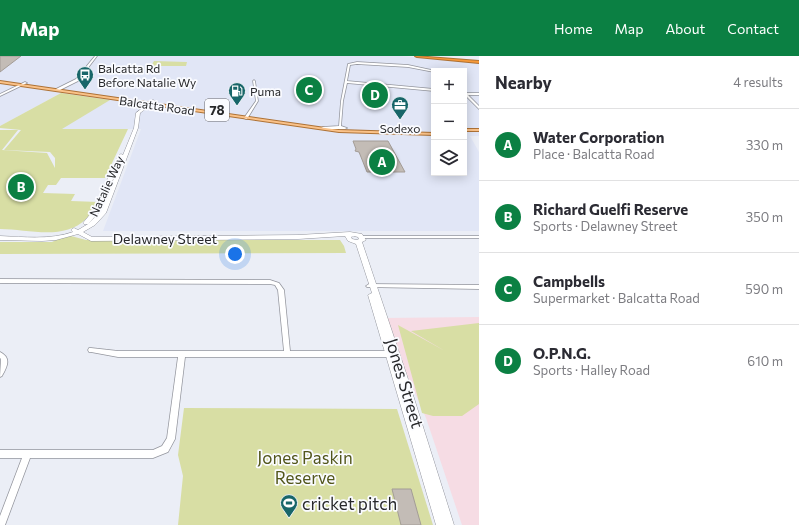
<!DOCTYPE html>
<meta charset="utf-8">
<style>
:root{--surface:#fff;--page:#f2f2f3;--text:#2b2b33;--muted:#7c7c81;--line:#e1e1e2;--accent:#0b8043}
body{margin:0;font-family:Commissioner,sans-serif;background:var(--page);color:var(--text)}
.controls{position:absolute;right:12px;top:12px;display:grid;overflow:hidden;border-radius:0px;box-shadow:0 2px 10px #0003}
.controls button{width:36px;height:36px;display:grid;place-items:center;padding:0;border:0;border-bottom:1px solid var(--line);background:var(--surface);color:var(--text);font:20px sans-serif}
.you{position:absolute;left:235px;top:198px;width:14px;height:14px;margin:-10px;border:3px solid #fff;border-radius:50%;background:#1a73e8;box-shadow:0 0 0 6px #1a73e833}
.badge{display:grid;place-items:center;width:26px;height:26px;border-radius:50%;background:var(--accent);color:#fff;font-size:13px;font-weight:700}
.pin{position:absolute;translate:-50% -50%;border:2px solid #fff;box-shadow:0 1px 4px #0006}
.list{margin:0;padding:0;list-style:none}
h2{display:flex;justify-content:space-between;align-items:center;height:52px;margin:0;padding:0 16px;font-size:17px}
h2 small{font-size:13px;font-weight:400;color:var(--muted)}
.list li{display:grid;grid-template-columns:26px 1fr auto;gap:12px;align-items:center;box-sizing:border-box;height:72px;padding:0 16px;border-top:1px solid var(--line)}
.list b{display:block;font-size:15px;white-space:nowrap}
.list p{margin:0;font-size:13px;white-space:nowrap;color:var(--muted)}
.list em{font-size:13px;font-style:normal;color:var(--muted)}
.icon{flex:none;width:22px;height:22px;fill:none;stroke:currentColor;stroke-width:2;stroke-linecap:round;stroke-linejoin:round}
.map{position:relative;flex:none;width:479px;height:469px;overflow:hidden}
header{display:flex;align-items:center;gap:24px;box-sizing:border-box;height:56px;padding:0 20px;background:var(--accent);color:#fff}
header strong{font-size:19px}
nav{display:flex;gap:22px;margin-inline-start:auto;font-size:14px}
main{display:flex}
aside{flex:1;background:var(--surface)}
.map>svg:first-child{display:block}
.built{fill:#e1e6f6;fill-rule:evenodd}
.education{fill:#f6dce4}
.green{fill:#d8dea4}
.building{fill:#c3bcb6;stroke:#a39c96}
.lines{fill:none;stroke-linecap:round;stroke-linejoin:round}
.minor-casing{stroke:#94969e;stroke-width:1.5}
.tertiary-casing{stroke:#94969e;stroke-width:1}
.primary-casing{stroke:#ae7235;stroke-width:2}
.motorway-casing{stroke:#ae7235;stroke-width:2}
.minor{fill:#fff;fill-rule:evenodd}
.tertiary{fill:#fff;fill-rule:evenodd}
.primary{fill:#fac289;fill-rule:evenodd}
.motorway{fill:#f79a3a;fill-rule:evenodd}
.labels{text-anchor:middle;dominant-baseline:central;stroke-width:3.5;stroke-linejoin:round;paint-order:stroke}
.far-poi-label{font-size:12px;fill:#27282b;stroke:#fafbff;text-anchor:start}
.far-street-label{font-size:12px;fill:#27282b;stroke:#fafbff}
.shield{fill:#fafbff;stroke:#66676b;stroke-width:1}
.shield-label{font-size:13px;font-weight:bold;fill:#27282b}
.street-label{font-size:14px;fill:#27282b;stroke:#fafbff}
.near-street-label{font-size:17px;fill:#27282b;stroke:#fafbff}
.near-park-label{font-size:17px;fill:#52561b;stroke:#fafbff}
.near-poi-label{font-size:17px;fill:#27282b;stroke:#fafbff;text-anchor:start}
</style>
<header>
<strong>Map</strong>
<nav><a>Home</a><a>Map</a><a>About</a><a>Contact</a></nav>
</header>
<main>
<div class="map">
<svg width="479" height="469" viewBox="0 0 479 469">
<rect width="100%" height="100%" fill="#ebeef6"/>
<!-- built -->
<path class="built" d="M0,0H400L479,7V80H470L479,96V175H103L141,73H61V37L0,70ZM434,15H464V117H434Z"/>
<!-- education -->
<polygon class="education" points="479,261 479,469 462,469 426,362 382,262"/>
<!-- green -->
<g class="green">
<polygon points="154,5 187,6 186,10 151,10"/>
<path d="M61,37L110,44L62,73H128L105,122H61L56,129H48L43,137L75,138L71,145L99,146C95,151 91,158 86,163C64,185 28,173 0,173V74H18L2,94L47,97L55,112V102L50,96L4,94L21,74L0,72V70Z"/>
<polygon points="71,180 86,184 340,184 344,190 346,197 0,198 0,186 52,186 60,182"/>
<polygon points="479,267 479,348 462,360 433,360 422,357 398,269 445,295 411,275"/>
<polygon points="184,352 397,353 433,469 178,469 183,420 178,399"/>
</g>
<!-- building -->
<g class="building">
<polygon points="0,0 21,0 0,16"/>
<polygon points="353,85 388,85 405,116 367,116 359,96 355,95 356,93"/>
<polygon points="392,433 411,433 421,469 401,469"/>
</g>
<g class="lines">
<!-- minor casing -->
<g class="minor-casing">
<g id="minor">
<polygon points="95,0 97,0 78,25 58,35 56,35 56,33 76,23"/>
<polygon points="357,6 408,9 436,15 434,16 408,11 357,8 350,9 347,25 434,33 434,35 347,27 343,45 341,70 347,72 345,73 322,73 321,72 323,71 339,70 341,45 348,8"/>
<polygon points="254,24 255,25 258,45 247,63 246,63 244,62 256,45 253,25"/>
<polygon points="25,26 27,27 0,40 0,38"/>
<polygon points="464,37 479,37 479,39 468,39 479,50 479,53 465,39 464,39"/>
<rect x="361" y="180" width="118" height="2"/>
<polygon points="0,223 270,224 279,227 284,234 290,295 393,295 395,296 396,298 395,300 393,301 185,301 175,383 168,396 153,402 30,402 5,469 0,469 0,460 22,402 0,402 0,394 153,394 162,390 167,382 178,301 118,301 91,296 89,296 88,294 89,292 91,292 118,295 284,295 278,234 275,229 270,228 0,227"/>
<polygon points="369,228 479,229 479,233 367,231 366,230"/>
<path d="M0,296C12,302 7,311 2,320L0,321L1,303L0,302Z"/>
</g>
</g>
<!-- tertiary casing -->
<g class="tertiary-casing">
<path id="tertiary" d="M153,44L156,45L140,57L138,72L106,157L95,169L83,176L92,181L298,179L350,176L362,178L366,184L362,186L407,320L454,469H436L368,239L372,237L356,188L348,185L345,180L298,183L91,185L78,178L56,184L42,185L0,184V180C24,181 50,184 73,176L71,174L72,173L74,172L78,174L88,168H84L83,167L92,156L119,99L121,98L123,99L134,72L136,57ZM122,103L100,156L88,168L98,157ZM354,180L358,181L359,183L357,184L352,183L351,181Z"/>
</g>
<!-- primary casing -->
<g class="primary-casing">
<g id="primary">
<polygon points="0,25 339,74 434,77 434,79 339,76 0,27"/>
<rect x="464" y="73" width="15" height="2"/>
</g>
</g>
<!-- motorway casing -->
<g class="motorway-casing">
<polygon id="motorway" points="415,0 479,5 479,7 417,1"/>
</g>
<!-- minor -->
<use href="#minor" class="minor"/>
<!-- tertiary -->
<use href="#tertiary" class="tertiary"/>
<!-- primary -->
<use href="#primary" class="primary"/>
<!-- motorway -->
<use href="#motorway" class="motorway"/>
</g>
<!-- icons -->
<defs>
<g id="bus-pin" transform="scale(0.9)"><path d="M0 17L-7.5 6A9.5 9.5 0 1 1 7.5 6Z" fill="#186669" stroke="#fafbff"/><path d="M-5-6H5V4H4V6H2V4H-2V6H-4V4H-5ZM-3.5-4V0h7V-4ZM-3.5 1.2v1.5H-2V1.2ZM2 1.2v1.5H3.5V1.2Z" fill="#fff"/></g>
<g id="fuel-pin" transform="scale(0.9)"><path d="M0 17L-7.5 6A9.5 9.5 0 1 1 7.5 6Z" fill="#186669" stroke="#fafbff"/><path d="M-5.5-6h7V0h2V4h1.3V-2.5L3-4.5l.8-.8L6-3V5H2.5V1h-1V6h-7ZM-4.2-4.7v3.2H.2V-4.7Z" fill="#fff"/></g>
<g id="office-pin" transform="scale(0.9)"><path d="M0 17L-7.5 6A9.5 9.5 0 1 1 7.5 6Z" fill="#186669" stroke="#fafbff"/><path d="M-6-3h4V-5.5h4V-3h4V5H-6ZM-1-4.5V-3h2v-1.5ZM-6 0V1H6V0Z" fill="#fff"/></g>
<g id="stadium-pin" transform="scale(0.9)"><path d="M0 17L-7.5 6A9.5 9.5 0 1 1 7.5 6Z" fill="#186669" stroke="#fafbff"/><path d="M0-5a6.5 5 0 1 0 0 10a6.5 5 0 1 0 0-10ZM-3.5-1.8h7v3.6h-7Z" fill="#fff"/></g>
</defs>
<g fill-rule="evenodd">
<use href="#bus-pin" x="85" y="19"/>
<use href="#fuel-pin" x="237" y="35"/>
<use href="#office-pin" x="400" y="49"/>
<use href="#stadium-pin" x="289" y="447"/>
</g>
<g class="labels">
<!-- far-poi labels -->
<g class="far-poi-label">
<text x="98" y="12">Balcatta Rd<tspan x="98" dy="14">Before Natalie Wy</tspan></text>
<text x="250" y="35">Puma</text>
<text x="400" y="72" text-anchor="middle">Sodexo</text>
</g>
<!-- far-street labels -->
<g class="far-street-label">
<text transform="translate(157 49) rotate(8)">Balcatta Road</text>
<text transform="translate(106 130) rotate(-65)">Natalie Way</text>
</g>
<!-- shield labels -->
<rect class="shield" x="205" y="43" width="24" height="22" rx="3"/>
<g class="shield-label">
<text x="217" y="54">78</text>
</g>
<!-- street labels -->
<g class="street-label">
<text x="165" y="182">Delawney Street</text>
</g>
<!-- near-street labels -->
<g class="near-street-label">
<text transform="translate(405 327) rotate(73)">Jones Street</text>
</g>
<!-- near-park labels -->
<g class="near-park-label">
<text x="305" y="401">Jones Paskin<tspan x="305" dy="20">Reserve</tspan></text>
</g>
<!-- near-poi labels -->
<g class="near-poi-label">
<text x="302" y="447">cricket pitch</text>
</g>
</g>
</svg>
<div class="controls">
<button>+</button>
<button>−</button>
<button><svg class="icon" aria-label="layers" viewBox="0 0 24 24"><path d="M12 4l9 5-9 5-9-5zM3 14l9 5 9-5"/></svg></button>
</div>
<div class="you"></div>
<div class="pin badge" style="left:382px;top:106px">A</div>
<div class="pin badge" style="left:21px;top:131px">B</div>
<div class="pin badge" style="left:309px;top:34px">C</div>
<div class="pin badge" style="left:375px;top:39px">D</div>
</div>
<aside>
<h2>Nearby<small>4 results</small></h2>
<ul class="list">
<li><span class="badge">A</span><div><b>Water Corporation</b><p>Place · Balcatta Road</p></div><em>330 m</em></li>
<li><span class="badge">B</span><div><b>Richard Guelfi Reserve</b><p>Sports · Delawney Street</p></div><em>350 m</em></li>
<li><span class="badge">C</span><div><b>Campbells</b><p>Supermarket · Balcatta Road</p></div><em>590 m</em></li>
<li><span class="badge">D</span><div><b>O.P.N.G.</b><p>Sports · Halley Road</p></div><em>610 m</em></li>
</ul>
</aside>
</main>
